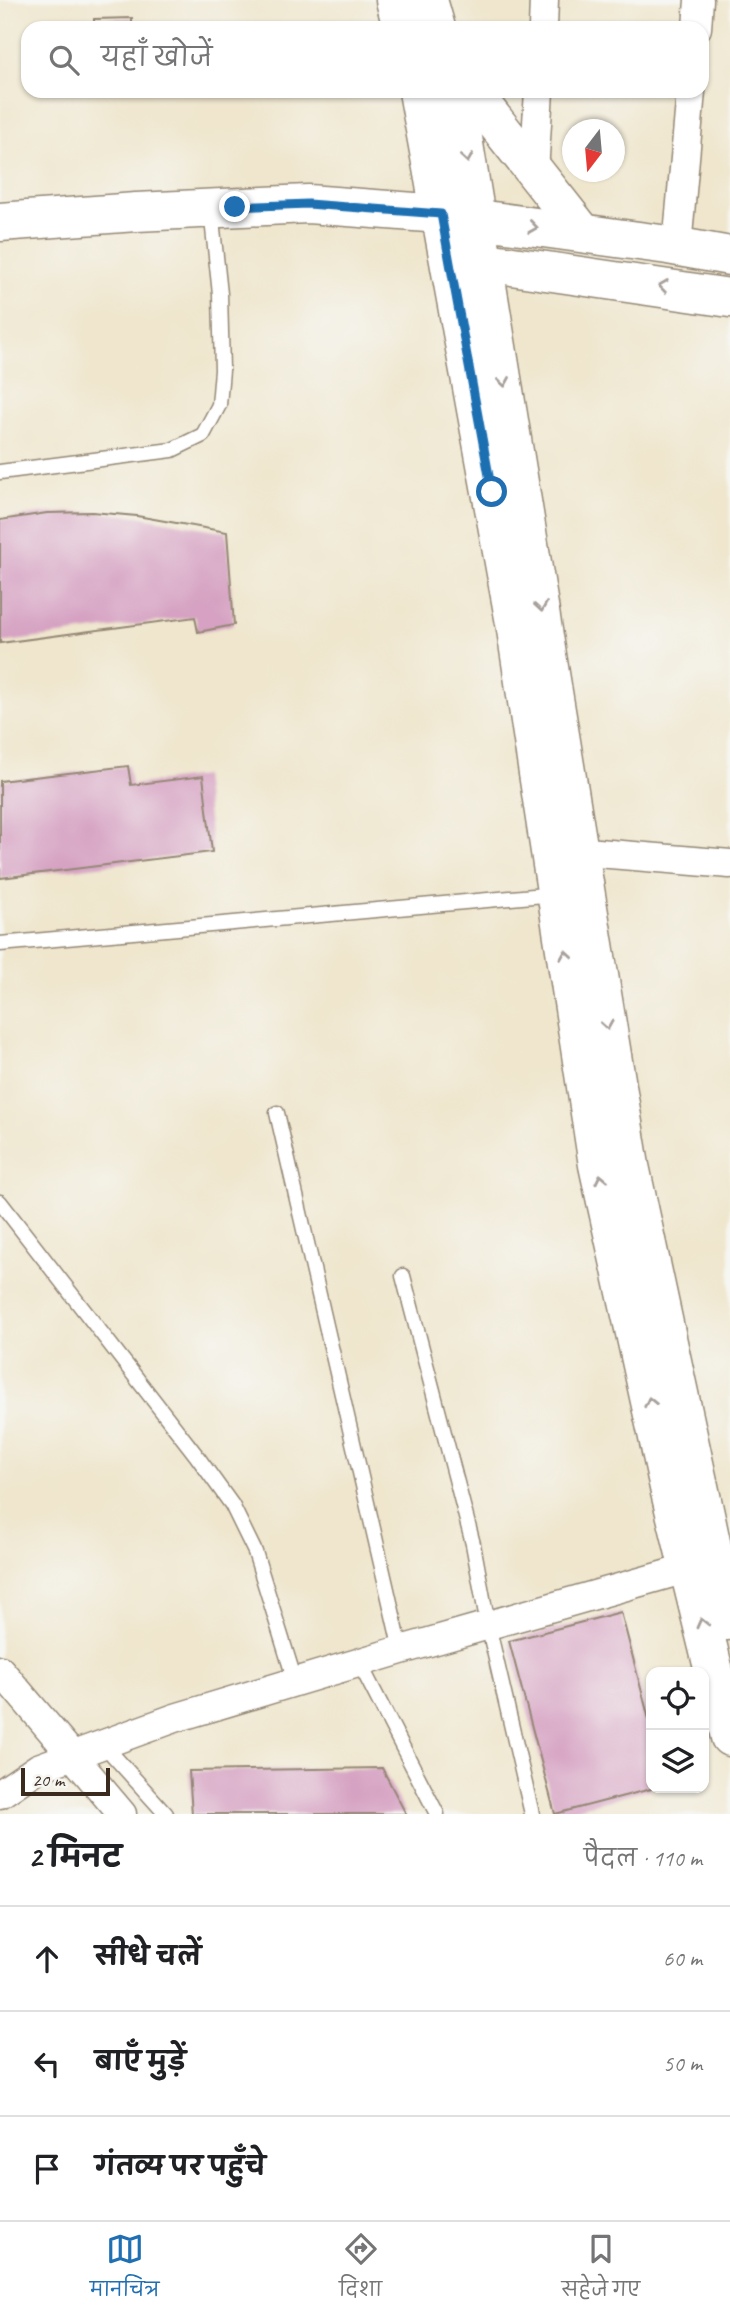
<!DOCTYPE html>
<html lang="hi">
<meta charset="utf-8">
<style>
:root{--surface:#fff;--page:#f2f2f2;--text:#202124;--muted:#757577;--line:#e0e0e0;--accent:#1f6fb2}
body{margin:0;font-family:Caveat,"Playpen Sans Deva",sans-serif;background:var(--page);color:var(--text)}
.controls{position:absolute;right:21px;bottom:21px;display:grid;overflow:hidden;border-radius:14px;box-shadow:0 2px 5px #0004}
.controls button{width:63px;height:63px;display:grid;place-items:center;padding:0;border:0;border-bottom:2px solid var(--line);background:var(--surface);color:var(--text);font:35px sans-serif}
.compass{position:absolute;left:562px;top:119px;width:63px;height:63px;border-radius:50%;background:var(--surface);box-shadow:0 2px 5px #0004;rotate:196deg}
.scale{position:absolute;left:21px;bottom:18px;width:89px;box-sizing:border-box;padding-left:7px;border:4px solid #3b2a1e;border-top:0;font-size:19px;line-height:24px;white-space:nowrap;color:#3b2a1e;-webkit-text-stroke:5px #f6f6f2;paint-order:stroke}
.stop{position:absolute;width:21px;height:21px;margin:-16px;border:5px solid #1f6fb2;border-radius:50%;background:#fff}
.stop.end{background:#1f6fb2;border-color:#fff;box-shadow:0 2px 7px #0008}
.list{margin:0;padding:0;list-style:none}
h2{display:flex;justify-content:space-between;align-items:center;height:91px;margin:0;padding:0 28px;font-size:30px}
h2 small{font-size:23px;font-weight:400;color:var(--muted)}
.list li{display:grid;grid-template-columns:46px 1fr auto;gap:21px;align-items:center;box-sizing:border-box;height:105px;padding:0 28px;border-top:2px solid var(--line)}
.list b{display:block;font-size:26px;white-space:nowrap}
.list em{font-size:23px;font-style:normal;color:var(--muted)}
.icon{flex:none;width:38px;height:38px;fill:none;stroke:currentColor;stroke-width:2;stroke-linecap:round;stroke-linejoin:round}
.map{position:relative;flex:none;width:730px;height:1814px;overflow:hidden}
.search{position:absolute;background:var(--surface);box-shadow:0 2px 5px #0004;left:21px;right:21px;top:21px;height:77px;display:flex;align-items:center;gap:18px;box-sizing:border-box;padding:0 24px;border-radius:21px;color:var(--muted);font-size:26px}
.sheet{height:406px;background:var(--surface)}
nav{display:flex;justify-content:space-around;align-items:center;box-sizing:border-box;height:98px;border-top:2px solid var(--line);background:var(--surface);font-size:19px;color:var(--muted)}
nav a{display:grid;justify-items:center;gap:4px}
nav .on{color:var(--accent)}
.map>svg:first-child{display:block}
.building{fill:#d6a1c2}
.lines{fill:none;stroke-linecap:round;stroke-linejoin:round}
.lane-casing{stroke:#958876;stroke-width:17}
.street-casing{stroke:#958876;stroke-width:31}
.secondary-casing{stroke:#958876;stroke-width:41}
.lane{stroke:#fff;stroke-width:14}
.street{stroke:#fff;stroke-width:28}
.secondary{stroke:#fff;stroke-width:38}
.oneway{stroke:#a79f9a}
.route{stroke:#1f6fb2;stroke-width:9}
</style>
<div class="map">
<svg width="730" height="1814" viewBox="0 0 730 1814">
<rect width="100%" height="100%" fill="#f6f6f2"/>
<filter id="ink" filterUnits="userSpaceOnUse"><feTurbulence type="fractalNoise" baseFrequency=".0143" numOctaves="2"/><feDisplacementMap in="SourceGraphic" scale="14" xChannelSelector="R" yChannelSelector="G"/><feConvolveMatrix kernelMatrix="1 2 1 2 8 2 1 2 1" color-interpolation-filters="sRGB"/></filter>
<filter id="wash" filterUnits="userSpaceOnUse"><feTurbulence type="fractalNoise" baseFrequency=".00686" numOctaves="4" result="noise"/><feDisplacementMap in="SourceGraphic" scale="28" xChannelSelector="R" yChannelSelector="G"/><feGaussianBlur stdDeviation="1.57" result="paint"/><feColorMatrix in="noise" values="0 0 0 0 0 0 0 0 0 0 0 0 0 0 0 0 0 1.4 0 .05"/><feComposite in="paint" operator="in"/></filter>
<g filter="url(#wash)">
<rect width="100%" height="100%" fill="#efe6cd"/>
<g id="blocks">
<!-- building -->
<g class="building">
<polygon points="132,18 132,28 94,28 94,19"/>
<polygon points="92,512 137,516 227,532 234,625 198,632 195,617 0,643 0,520 47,513"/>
<polygon points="128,766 131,785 203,776 212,852 0,878 0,781"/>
<polygon points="621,1612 651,1727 651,1789 555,1814 509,1641"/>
<polygon points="382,1768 406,1814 192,1814 189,1771"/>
</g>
</g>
</g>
<g filter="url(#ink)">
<use href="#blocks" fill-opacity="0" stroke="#958876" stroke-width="2"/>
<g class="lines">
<!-- lane casing -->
<g class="lane-casing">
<g id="lane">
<polyline points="0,472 172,450 203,435 219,405 222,370 220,294 211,210"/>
<polyline points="0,944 555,894"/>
<polyline points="277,1113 401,1650"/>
<polyline points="0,1202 196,1455 232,1505 255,1552 295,1681"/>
<polyline points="403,1276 473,1544 488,1625 532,1814"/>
<polyline points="359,1662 437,1814"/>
<polyline points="103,1744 166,1814"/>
</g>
</g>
<!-- street casing -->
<g class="street-casing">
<g id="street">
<polyline points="543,28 544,0"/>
<polyline points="697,28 699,0"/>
<polyline points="534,172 539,91"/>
<polyline points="677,247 691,91"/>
<polyline points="562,850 730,864"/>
<polyline points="0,1670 122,1814"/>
<polyline points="0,1794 38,1768 175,1718 401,1650 707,1563"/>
</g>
</g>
<!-- secondary casing -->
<g class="secondary-casing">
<g id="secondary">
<polyline points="395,0 402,28"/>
<polyline points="428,0 436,28"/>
<polyline points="418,91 515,623 598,1165 670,1492 730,1737"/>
<polyline points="454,91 458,107 630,1166 728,1621"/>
<polyline points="471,91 583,233"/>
<polyline points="0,222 136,212 308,204 441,214 668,245 730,256"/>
<polyline points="458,258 730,298"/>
</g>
</g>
<!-- lane -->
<use href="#lane" class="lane"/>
<!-- street -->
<use href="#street" class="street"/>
<!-- secondary -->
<use href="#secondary" class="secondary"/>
</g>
<!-- one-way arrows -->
<defs><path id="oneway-chevron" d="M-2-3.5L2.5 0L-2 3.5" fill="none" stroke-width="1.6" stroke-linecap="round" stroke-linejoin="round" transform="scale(1.75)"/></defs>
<g class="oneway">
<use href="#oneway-chevron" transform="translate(467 158) rotate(81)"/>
<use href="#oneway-chevron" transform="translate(533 227) rotate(8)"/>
<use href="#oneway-chevron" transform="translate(663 286) rotate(-172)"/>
<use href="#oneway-chevron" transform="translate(504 382) rotate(81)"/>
<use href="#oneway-chevron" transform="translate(541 607) rotate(81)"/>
<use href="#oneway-chevron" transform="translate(566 955) rotate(-99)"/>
<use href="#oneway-chevron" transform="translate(607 1025) rotate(81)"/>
<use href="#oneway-chevron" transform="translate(601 1179) rotate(-102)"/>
<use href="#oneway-chevron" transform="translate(650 1402) rotate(-102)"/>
<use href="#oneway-chevron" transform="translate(702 1623) rotate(-104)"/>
</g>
</g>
<g class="lines" filter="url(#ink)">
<!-- route -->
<polyline class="route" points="235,207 308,204 441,214 492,492"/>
</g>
</svg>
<div class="controls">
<button><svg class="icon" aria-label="locate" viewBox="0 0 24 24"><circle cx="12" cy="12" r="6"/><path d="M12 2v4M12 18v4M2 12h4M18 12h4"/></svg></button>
<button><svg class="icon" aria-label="layers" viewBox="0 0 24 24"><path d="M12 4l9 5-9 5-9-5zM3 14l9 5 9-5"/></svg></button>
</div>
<svg class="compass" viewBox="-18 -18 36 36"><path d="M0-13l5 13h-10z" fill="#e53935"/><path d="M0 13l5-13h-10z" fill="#757577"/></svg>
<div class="scale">20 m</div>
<div class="stop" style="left:492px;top:492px"></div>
<div class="stop end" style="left:235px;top:207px"></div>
<div class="search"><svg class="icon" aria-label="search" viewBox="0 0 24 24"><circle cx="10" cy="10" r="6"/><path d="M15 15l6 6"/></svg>यहाँ खोजें</div>
</div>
<section class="sheet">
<h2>2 मिनट<small>पैदल · 110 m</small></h2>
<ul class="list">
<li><svg class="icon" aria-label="ahead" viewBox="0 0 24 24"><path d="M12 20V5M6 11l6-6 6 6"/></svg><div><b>सीधे चलें</b></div><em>60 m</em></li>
<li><svg class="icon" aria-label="left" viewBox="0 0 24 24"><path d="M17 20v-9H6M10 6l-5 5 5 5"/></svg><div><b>बाएँ मुड़ें</b></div><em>50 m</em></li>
<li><svg class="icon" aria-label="arrive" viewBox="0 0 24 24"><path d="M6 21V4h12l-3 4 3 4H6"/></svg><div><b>गंतव्य पर पहुँचे</b></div></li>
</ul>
</section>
<nav>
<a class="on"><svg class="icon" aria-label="map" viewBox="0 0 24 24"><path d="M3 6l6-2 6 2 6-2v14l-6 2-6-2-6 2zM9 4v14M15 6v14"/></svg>मानचित्र</a>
<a><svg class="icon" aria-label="directions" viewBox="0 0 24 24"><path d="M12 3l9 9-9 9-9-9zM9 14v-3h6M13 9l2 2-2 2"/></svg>दिशा</a>
<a><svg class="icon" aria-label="saved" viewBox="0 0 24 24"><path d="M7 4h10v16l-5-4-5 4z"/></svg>सहेजे गए</a>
</nav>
